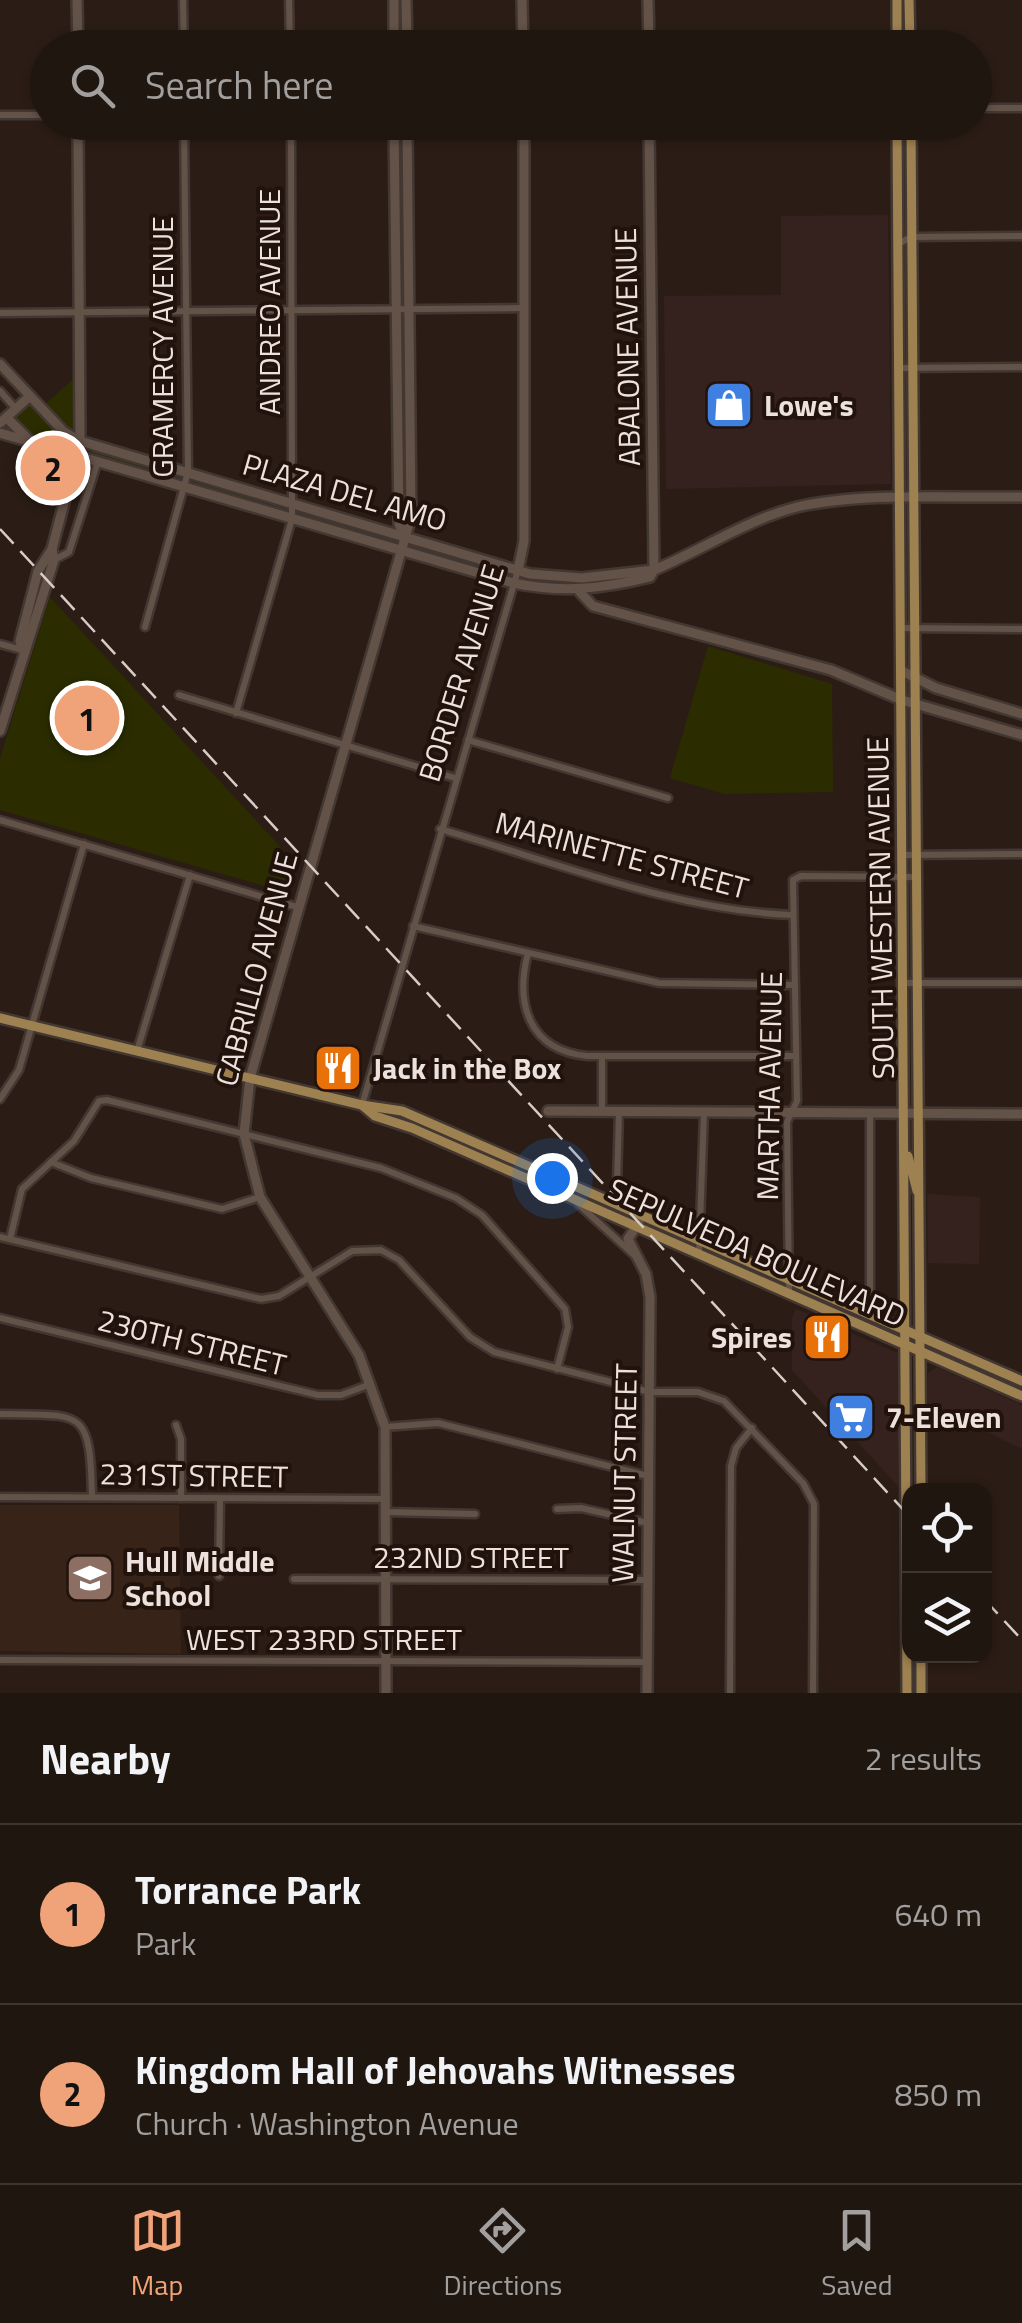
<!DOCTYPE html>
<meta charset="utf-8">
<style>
:root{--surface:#201610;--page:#2d231e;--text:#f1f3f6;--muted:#a29f9f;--line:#3d3530;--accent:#f0a278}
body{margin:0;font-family:"Titillium Web",sans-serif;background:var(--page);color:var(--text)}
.controls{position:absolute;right:30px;bottom:30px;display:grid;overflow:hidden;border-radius:20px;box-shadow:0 2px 8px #0004}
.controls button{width:90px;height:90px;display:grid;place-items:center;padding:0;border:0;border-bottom:2px solid var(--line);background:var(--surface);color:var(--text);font:50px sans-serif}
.you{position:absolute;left:552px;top:1178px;width:35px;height:35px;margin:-25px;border:8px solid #fff;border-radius:50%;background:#1a73e8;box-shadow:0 0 0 15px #1a73e833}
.badge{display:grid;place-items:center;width:65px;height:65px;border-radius:50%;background:var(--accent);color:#111;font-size:32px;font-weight:700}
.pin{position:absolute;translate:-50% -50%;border:5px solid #fff;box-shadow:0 2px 10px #0006}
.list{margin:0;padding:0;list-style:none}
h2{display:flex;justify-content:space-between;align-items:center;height:130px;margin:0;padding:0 40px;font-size:42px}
h2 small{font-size:32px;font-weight:400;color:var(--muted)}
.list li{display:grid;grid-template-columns:65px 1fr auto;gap:30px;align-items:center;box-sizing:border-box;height:180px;padding:0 40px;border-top:2px solid var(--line)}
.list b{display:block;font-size:38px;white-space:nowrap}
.list p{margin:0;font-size:32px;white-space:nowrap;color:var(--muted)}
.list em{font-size:32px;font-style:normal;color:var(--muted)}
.icon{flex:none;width:55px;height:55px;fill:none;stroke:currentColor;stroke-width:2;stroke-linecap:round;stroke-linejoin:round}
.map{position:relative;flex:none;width:1022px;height:1693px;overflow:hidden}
.search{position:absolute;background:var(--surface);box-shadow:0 2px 8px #0004;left:30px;right:30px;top:30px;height:110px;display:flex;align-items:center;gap:25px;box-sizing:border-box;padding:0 35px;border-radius:55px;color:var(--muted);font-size:38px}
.sheet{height:490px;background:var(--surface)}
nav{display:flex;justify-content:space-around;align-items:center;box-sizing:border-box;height:140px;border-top:2px solid var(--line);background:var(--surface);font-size:28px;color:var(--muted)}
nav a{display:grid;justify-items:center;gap:5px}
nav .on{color:var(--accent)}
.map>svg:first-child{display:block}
.commercial{fill:#35221f}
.built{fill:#372317}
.green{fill:#2b2d00}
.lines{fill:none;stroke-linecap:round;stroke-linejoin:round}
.street-casing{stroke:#433732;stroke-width:11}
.secondary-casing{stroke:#433732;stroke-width:14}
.primary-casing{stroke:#433732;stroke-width:14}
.street{stroke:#635248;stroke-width:6}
.secondary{stroke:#635248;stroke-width:9}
.primary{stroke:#9e8150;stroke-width:9}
.rail{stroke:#d8ccc7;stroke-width:2.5;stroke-dasharray:20 10;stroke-linecap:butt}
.labels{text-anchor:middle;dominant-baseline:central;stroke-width:8;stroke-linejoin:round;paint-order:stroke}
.street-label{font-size:30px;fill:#ece1dc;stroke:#21130c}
.poi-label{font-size:30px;font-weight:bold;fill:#ece1dc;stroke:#21130c;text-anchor:start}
</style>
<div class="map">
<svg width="1022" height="1693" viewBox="0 0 1022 1693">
<rect width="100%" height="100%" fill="#2b1d15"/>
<!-- commercial -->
<g class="commercial">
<polygon points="888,215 891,484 666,489 664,296 781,295 781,216"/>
<polygon points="927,1194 980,1197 979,1264 928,1263"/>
<polygon points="796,1309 900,1354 898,1486 792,1370 792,1318"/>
<polygon points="937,1367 1022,1405 1022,1449 928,1403 928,1373"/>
</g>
<!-- built -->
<polygon class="built" points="0,1505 179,1505 181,1654 0,1651"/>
<!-- green -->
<g class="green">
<polygon points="79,374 79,440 42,407"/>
<polygon points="29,403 65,442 65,445 35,438 14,416"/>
<polygon points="92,449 176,474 178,476 90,454"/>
<polygon points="197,480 283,506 285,508 196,485"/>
<polygon points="303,511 385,535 389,540 303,517"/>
<polygon points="419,545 505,570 505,575 417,550"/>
<polygon points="50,597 297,865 289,893 0,810 0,758"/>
<polygon points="708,646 832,684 833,792 725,794 670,778"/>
</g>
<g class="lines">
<!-- street casing -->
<g class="street-casing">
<g id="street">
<polyline points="183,0 184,48"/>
<polyline points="289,0 290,48"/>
<polyline points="974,108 1022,108"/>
<polyline points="0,115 48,115"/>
<polyline points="898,244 911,237 1022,236"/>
<polyline points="0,313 524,308"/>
<polyline points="900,368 1022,367"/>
<polyline points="0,391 16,409"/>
<polyline points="54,560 69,552 98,461"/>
<polyline points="145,627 188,472 184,122"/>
<polyline points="901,628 1022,629"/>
<polyline points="0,644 22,650"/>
<polyline points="179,695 455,778"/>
<polyline points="236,713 292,519 291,122"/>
<polyline points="468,740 668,798"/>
<polyline points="0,820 297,907"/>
<path d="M440,829C552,861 676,911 793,915"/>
<polyline points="905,855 1022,854"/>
<polyline points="413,926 659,983 795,985"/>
<path d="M528,953C515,1003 528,1050 587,1056H796"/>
<polyline points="906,983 1022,983"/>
<polyline points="137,1051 190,875"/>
<polyline points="602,1056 602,1111"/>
<polyline points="0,1099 19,1070 84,844"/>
<polyline points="362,1105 518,570"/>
<polyline points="870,1112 870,1314"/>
<polyline points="51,1162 91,1178 222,1209 260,1197"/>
<polyline points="617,1184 619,1112"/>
<polyline points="577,1203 634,1255"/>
<polyline points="0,1237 261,1299 279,1296 352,1251 381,1250 399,1260 470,1337 494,1352 650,1392 698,1392 724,1401 803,1483 814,1504 813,1693"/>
<polyline points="10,1239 22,1189 74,1141 99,1101 107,1100 381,1168 456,1198 482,1215 565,1309 568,1327 557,1369"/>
<polyline points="699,1252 704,1113"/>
<polyline points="789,1293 787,1122 797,1101 793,880 801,876 918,877"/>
<polyline points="846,1303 863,1297 868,1288"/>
<polyline points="0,1318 318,1395 341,1395 371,1384"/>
<path d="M0,1414C84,1415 90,1408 92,1497"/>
<polyline points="176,1425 181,1439 181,1498"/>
<polyline points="385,1427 438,1423 648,1476"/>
<polyline points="0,1497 386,1499"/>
<polyline points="557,1509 581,1508 648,1523"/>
<polyline points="387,1512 475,1514"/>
<polyline points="219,1576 220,1499"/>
<polyline points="294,1579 647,1580"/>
<polyline points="0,1660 647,1662"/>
<polyline points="730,1693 731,1466 736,1448 752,1428"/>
</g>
</g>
<!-- secondary casing -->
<g class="secondary-casing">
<g id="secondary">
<polyline points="77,0 78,48"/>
<polyline points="394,0 394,48"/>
<polyline points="406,0 407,48"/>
<polyline points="522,0 523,48"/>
<polyline points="648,0 649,48"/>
<polyline points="394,122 399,524 403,534"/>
<polyline points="649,122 654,570"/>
<polyline points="0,364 64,432 80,441 530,574 582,578 654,570"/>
<polyline points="7,418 30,441"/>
<polyline points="0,423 30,396"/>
<path d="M0,433L513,583C561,593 602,589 650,577L654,570C702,550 746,520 797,507C861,492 954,498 1022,497"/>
<polyline points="518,570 524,541 524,122"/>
<polyline points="579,591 593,606 831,670 902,700 1022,735"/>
<polyline points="23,651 20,641 38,571 52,549"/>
<polyline points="902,671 936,688 1022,714"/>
<polyline points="0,731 54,560 52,549 80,441 78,122"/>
<polyline points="548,1111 1022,1114"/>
<polyline points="639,1222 628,1239 646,1274 650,1297 647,1693"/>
<polyline points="386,1693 385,1427 359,1355 260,1197 244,1134 250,1078 411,517 407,122"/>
</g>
</g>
<!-- primary casing -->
<g class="primary-casing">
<g id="primary">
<polyline points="897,0 897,48"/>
<polyline points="909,0 910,48"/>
<polyline points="897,122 907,1693"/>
<polyline points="911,122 921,1490"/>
<polyline points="0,1018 362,1105 402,1111 1022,1381"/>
<polyline points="362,1105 375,1116 412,1128 1022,1396"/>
<polyline points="908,1156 917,1191"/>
<polyline points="921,1656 921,1693"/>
</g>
</g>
<!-- street -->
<use href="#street" class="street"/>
<!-- secondary -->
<use href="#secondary" class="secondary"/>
<!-- primary -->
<use href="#primary" class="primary"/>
<!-- rail -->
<g class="rail">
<polyline points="0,529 910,1517"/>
<polyline points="984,1599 1022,1640"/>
</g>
</g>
<!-- icons -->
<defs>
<g id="shop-square" transform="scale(2.5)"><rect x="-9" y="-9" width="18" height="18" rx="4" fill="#3f7fe0" stroke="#21130c"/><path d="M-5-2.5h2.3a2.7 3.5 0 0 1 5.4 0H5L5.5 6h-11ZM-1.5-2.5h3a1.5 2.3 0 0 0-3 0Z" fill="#fff"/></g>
<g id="restaurant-square" transform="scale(2.5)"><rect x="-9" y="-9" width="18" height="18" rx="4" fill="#e8710a" stroke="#21130c"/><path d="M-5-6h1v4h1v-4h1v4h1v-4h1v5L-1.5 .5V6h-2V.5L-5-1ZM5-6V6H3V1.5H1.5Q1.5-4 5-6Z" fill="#fff"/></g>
<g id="supermarket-square" transform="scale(2.5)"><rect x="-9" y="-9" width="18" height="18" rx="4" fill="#3f7fe0" stroke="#21130c"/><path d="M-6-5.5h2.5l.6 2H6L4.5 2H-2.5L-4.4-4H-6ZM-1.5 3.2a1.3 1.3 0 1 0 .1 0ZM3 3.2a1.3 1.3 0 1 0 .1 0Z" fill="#fff"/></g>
<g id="school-square" transform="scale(2.5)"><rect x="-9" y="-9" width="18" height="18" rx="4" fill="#8d6e63" stroke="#21130c"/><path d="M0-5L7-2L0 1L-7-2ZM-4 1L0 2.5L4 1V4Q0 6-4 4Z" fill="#fff"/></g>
</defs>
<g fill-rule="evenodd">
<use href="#shop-square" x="729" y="405"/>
<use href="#restaurant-square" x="338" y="1068"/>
<use href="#restaurant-square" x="827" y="1337"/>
<use href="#supermarket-square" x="851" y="1417"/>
<use href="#school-square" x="90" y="1578"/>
</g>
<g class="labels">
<!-- street labels -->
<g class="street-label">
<text transform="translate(269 302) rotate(-90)">ANDREO AVENUE</text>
<text transform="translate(162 347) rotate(-90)">GRAMERCY AVENUE</text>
<text transform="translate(627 347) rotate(-91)">ABALONE AVENUE</text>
<text transform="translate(345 492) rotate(16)">PLAZA DEL AMO</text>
<text transform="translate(461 673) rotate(-73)">BORDER AVENUE</text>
<text transform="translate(622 855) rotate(15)">MARINETTE STREET</text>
<text transform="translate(880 908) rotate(-91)">SOUTH WESTERN AVENUE</text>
<text transform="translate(256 969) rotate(-75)">CABRILLO AVENUE</text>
<text transform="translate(769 1086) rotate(-89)">MARTHA AVENUE</text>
<text transform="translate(757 1252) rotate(24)">SEPULVEDA BOULEVARD</text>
<text transform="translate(192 1342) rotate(14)">230TH STREET</text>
<text transform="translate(624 1473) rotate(-89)">WALNUT STREET</text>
<text transform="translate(194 1475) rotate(1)">231ST STREET</text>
<text x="471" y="1557">232ND STREET</text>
<text x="324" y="1639">WEST 233RD STREET</text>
</g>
<!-- poi labels -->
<g class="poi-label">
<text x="764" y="405">Lowe's</text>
<text x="373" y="1068">Jack in the Box</text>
<text x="792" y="1337" text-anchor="end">Spires</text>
<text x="886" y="1417">7-Eleven</text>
<text x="125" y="1561">Hull Middle<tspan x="125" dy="34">School</tspan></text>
</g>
</g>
</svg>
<div class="controls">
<button><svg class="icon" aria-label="locate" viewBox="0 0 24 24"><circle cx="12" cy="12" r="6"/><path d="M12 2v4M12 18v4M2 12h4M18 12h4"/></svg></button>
<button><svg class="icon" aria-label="layers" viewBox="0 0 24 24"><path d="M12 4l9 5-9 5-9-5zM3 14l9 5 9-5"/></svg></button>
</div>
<div class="you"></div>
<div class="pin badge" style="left:87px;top:718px">1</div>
<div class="pin badge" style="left:53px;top:468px">2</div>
<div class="search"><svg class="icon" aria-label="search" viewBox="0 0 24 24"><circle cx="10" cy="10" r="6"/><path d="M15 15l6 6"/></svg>Search here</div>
</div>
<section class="sheet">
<h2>Nearby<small>2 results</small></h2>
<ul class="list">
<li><span class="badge">1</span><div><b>Torrance Park</b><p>Park</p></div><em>640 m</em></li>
<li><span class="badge">2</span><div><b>Kingdom Hall of Jehovahs Witnesses</b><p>Church · Washington Avenue</p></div><em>850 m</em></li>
</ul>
</section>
<nav>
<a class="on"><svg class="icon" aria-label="map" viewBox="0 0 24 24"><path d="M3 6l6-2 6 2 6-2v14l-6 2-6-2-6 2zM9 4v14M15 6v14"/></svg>Map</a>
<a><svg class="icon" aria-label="directions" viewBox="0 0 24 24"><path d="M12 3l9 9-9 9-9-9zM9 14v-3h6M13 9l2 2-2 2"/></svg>Directions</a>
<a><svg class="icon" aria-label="saved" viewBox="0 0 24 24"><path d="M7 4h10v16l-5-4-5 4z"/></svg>Saved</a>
</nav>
